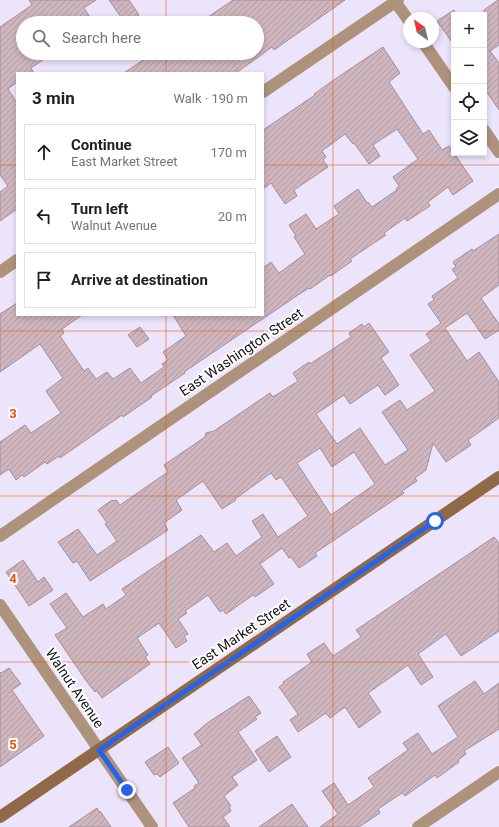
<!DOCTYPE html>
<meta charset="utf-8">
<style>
:root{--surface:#fff;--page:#f6f6f6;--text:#202124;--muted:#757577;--line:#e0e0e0}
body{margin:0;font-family:Roboto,sans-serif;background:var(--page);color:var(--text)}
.controls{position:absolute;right:12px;top:12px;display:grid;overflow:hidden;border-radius:0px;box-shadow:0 2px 6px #0003}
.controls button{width:36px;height:36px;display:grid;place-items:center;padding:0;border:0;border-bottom:1px solid var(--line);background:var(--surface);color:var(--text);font:20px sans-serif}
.compass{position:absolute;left:403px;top:12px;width:36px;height:36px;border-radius:50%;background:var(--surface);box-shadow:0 2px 6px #0003;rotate:326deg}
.stop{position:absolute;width:12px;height:12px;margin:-9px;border:3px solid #2563eb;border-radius:50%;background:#fff}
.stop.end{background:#2563eb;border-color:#fff;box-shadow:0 1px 4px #0008}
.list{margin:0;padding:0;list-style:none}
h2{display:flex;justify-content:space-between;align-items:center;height:52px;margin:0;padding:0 16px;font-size:17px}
h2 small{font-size:13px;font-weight:400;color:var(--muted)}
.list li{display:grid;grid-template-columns:26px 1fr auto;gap:12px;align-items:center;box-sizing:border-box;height:56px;margin:0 8px 8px;padding:0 8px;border:1px solid var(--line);border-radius:0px}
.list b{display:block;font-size:15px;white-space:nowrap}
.list p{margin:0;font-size:13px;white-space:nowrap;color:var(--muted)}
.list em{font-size:13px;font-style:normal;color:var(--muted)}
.icon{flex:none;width:22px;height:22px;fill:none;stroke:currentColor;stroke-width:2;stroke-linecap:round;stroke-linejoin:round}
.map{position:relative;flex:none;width:499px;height:827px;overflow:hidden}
.search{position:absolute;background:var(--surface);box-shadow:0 2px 6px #0003;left:16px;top:16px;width:248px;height:44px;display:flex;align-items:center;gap:10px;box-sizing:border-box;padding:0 14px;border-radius:22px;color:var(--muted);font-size:15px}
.panel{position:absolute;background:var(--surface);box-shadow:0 2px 6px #0003;left:16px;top:72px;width:248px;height:244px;border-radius:0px}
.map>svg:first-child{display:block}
.building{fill:url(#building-hatch);stroke:#a68e96;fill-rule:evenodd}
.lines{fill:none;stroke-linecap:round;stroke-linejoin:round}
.street{stroke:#ae937c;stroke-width:12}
.secondary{stroke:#906a48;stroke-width:12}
.route{stroke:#2563eb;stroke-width:5}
.grid{fill:none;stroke:#de560d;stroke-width:1;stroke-opacity:0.55}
.labels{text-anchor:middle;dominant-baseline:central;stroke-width:4;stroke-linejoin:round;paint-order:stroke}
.street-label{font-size:14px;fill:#16141b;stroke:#fff}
.grid-label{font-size:13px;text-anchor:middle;font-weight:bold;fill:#de560d;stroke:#fff;stroke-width:4;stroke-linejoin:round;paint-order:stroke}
</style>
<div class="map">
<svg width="499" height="827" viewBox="0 0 499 827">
<defs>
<pattern id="building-hatch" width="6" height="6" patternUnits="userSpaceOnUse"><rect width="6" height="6" fill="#cfb6be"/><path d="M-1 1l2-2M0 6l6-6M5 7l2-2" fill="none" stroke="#b19ca3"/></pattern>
</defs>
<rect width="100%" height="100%" fill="#ece4fa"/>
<!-- building -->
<g class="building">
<polygon points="29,0 96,0 84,8 94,23 23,23 23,53 53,53 31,68 34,73 17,73 17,82 8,89 17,103 17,209 0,221 0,192 8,186 0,175 0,27 32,5"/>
<polygon points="109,0 129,0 139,15 127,23 125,23"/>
<polygon points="233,0 345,0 274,50 272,47 236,73 124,73 146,58 142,53 257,53 257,23 199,23"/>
<polygon points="498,0 499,0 499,45 490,51 499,63 499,110 484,88 484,10"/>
<polygon points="454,10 454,45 437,21"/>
<polygon points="383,47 400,73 389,82 423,134 429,130 442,150 449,146 473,181 453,195 448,187 428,202 430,206 407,221 405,218 384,233 386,235 350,259 352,261 342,268 331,276 330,275 310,289 309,288 298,295 184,372 185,373 151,396 152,397 123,417 122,415 60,458 59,456 47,464 45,462 24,477 22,475 16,480 9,469 0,475 0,442 25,425 31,433 61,413 46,391 63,378 40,344 0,372 0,314 17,303 17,315 82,315 62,329 64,333 60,336 84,371 88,368 96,379 107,372 113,379 130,368 141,383 164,367 162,364 168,360 163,352 186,336 173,315 263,315 263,268 271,262 279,273 305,254 294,237 296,236 289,225 306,214 316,229 339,214 334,206 358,189 367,203 368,202 372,207 397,190 396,189 399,186 393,177 418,159 397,129 373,145 380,156 369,164 354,143 353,144 345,134 322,151 326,157 323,160 328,167 294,190 297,196 285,204 271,183 263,189 263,130 315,95 314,94 338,77"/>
<path d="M499,234V285L481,298L499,324V330L485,339L467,313L445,328L467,361L479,352L499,382V418L468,440L471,445L446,462L433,443L426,470L415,478L417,481L402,491L404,493L315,553L317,556L299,568L291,557L289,558L282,548L260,564L274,584L255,597L253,595L226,614L223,610L220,612L208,595L185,611L187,613L178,619L188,634L184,636L187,641L176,648L159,623L137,638L148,655L145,657L150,664L102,698L96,690L95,692L87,682L55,635L67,628L50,604L66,593L83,617L103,604L106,609L126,595L122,589L201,535L214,552L227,543L236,556L262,537L252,521L263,514L278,537L308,516L281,477L276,480L271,473L235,499L236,500L222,509L203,481L176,500L182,510L164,523L168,530L90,581L77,561L73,563L58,542L78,529L97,555L117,541L105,524L107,523L98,510L112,500L113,501L116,500L120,505L168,472L164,465L205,437L206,433L214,431L270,393L273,397L298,381L293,373L309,362L310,364L351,337L349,333L362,324L364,327L369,323L389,352L381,358L399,385L385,395L378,385L350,404L344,395L316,414L337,444L360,428L385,465L408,450L382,412L400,400L407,410L435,391L410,355L431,341L426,334L441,323L428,304L434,300L432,296L458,278L452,269L456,267L453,262L472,249L473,251ZM320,448L332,467L354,452L375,484L331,515L297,463Z"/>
<polygon points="140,327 149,339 137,347 128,335"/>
<polygon points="494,537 499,543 499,631 461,656 446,634 443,636 418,654 433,677 421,685 408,665 368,693 381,712 359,728 345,707 330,718 326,713 298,732 290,720 298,714 279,687 284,683 283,682 312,662 307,654 324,643 333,656 361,637 356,630"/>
<polygon points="23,560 38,582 44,577 53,590 29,606 6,572"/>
<polygon points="9,668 21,684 12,690 44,736 0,767 0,672 1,673"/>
<polygon points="475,681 484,694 499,683 499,729 464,751 466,754 458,760 459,762 437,778 435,775 405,796 402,793 378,809 380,813 359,827 320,827 338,814 322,791 334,783 348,805 374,787 368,778 408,750 403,743 418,733 432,754 458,737 438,706"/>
<polygon points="249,696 261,713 255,717 257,719 238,732 257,760 232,777 238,785 224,796 231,806 229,807 231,811 223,817 230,827 189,827 173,803 195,788 194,786 199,783 182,758 202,745 194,734 210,721"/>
<polygon points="277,736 291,757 269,772 255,751"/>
<polygon points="168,747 179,763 160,777 157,774 154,775 145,762"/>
<polygon points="292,804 308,827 259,827"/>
<polygon points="97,808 99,812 100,811 111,827 69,827"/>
</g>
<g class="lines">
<!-- street -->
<g class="street">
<polyline points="394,0 409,21"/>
<polyline points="423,42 454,87"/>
<polyline points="263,92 398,0"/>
<polyline points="484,130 499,152"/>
<polyline points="0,272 17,260"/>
<polyline points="0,536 499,194"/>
<polyline points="0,605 152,827"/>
<polyline points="418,827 499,772"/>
</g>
<!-- secondary -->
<polyline class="secondary" points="0,817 499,477"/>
</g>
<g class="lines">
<!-- route -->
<polyline class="route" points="127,790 99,750 435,521"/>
</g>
<!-- grid -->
<path class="grid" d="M166,0V23M333,0V827M166,53V73M0,165H17M263,165H499M166,315V827M0,331H499M0,496H499M0,662H499"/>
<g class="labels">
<!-- street labels -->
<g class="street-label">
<text transform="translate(241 352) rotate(-34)">East Washington Street</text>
<text transform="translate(241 634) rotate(-34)">East Market Street</text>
<text transform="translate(75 688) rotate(56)">Walnut Avenue</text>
</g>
</g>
<g class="grid-label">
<text x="13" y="418">3</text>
<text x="13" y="583">4</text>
<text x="13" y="749">5</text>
</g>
</svg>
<div class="controls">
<button>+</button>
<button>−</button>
<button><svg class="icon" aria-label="locate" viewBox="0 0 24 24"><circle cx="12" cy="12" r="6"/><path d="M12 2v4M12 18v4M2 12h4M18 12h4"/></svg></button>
<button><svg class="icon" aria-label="layers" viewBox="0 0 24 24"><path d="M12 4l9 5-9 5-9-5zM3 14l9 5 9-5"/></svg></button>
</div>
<svg class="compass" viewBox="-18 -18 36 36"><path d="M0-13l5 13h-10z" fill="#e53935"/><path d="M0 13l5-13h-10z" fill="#757577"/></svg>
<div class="stop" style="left:435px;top:521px"></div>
<div class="stop end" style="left:127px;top:790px"></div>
<div class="search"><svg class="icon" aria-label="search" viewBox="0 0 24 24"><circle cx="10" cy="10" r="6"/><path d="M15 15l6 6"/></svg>Search here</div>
<section class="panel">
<h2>3 min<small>Walk · 190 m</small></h2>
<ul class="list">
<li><svg class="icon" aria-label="ahead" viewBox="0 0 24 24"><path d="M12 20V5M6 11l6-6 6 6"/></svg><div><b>Continue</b><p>East Market Street</p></div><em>170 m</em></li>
<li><svg class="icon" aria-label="left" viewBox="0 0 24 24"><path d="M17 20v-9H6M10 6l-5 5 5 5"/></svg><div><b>Turn left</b><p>Walnut Avenue</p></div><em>20 m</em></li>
<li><svg class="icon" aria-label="arrive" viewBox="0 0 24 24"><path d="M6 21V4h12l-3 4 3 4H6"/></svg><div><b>Arrive at destination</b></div></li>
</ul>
</section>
</div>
